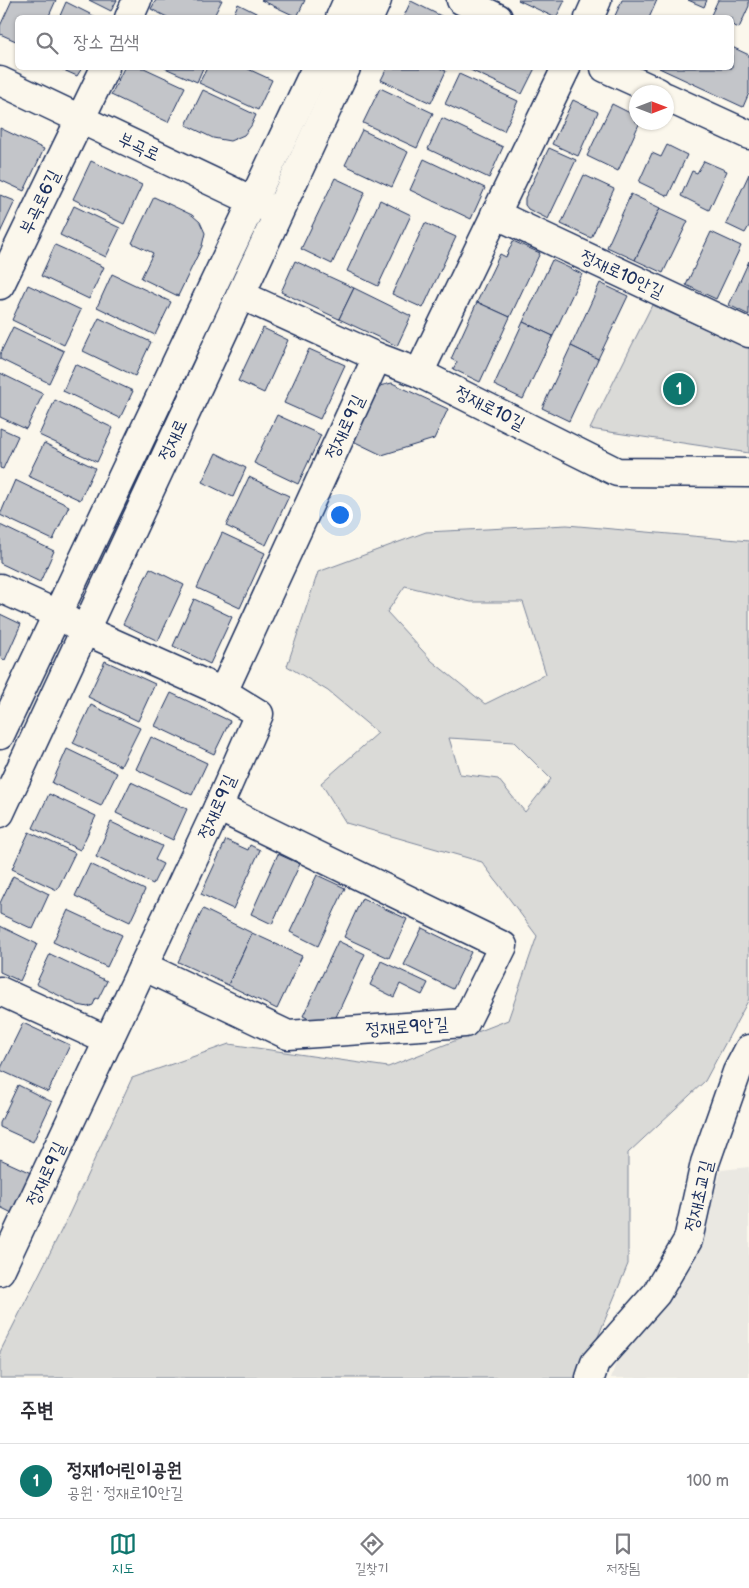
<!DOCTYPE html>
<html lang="ko">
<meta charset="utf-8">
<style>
:root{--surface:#fff;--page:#f7f7f7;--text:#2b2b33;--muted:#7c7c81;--line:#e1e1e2;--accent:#0f766e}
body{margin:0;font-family:"Balsamiq Sans","Poor Story",sans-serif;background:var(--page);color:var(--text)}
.compass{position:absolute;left:629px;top:85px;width:45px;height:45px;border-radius:50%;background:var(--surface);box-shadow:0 1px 4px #0004;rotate:90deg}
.you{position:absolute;left:339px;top:514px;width:18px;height:18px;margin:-12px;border:4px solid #fff;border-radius:50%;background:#1a73e8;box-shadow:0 0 0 8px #1a73e833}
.badge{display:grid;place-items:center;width:32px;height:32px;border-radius:50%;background:var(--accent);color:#fff;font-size:16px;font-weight:700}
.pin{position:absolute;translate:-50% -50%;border:2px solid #fff;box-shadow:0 1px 5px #0006}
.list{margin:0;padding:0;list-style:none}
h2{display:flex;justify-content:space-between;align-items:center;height:65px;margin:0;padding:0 20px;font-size:21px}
h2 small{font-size:16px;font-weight:400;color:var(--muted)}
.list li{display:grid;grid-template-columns:32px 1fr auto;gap:15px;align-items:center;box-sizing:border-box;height:75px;padding:0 20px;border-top:1px solid var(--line)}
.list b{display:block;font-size:19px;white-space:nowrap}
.list p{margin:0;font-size:16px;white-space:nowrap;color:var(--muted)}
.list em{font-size:16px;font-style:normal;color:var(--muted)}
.icon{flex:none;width:28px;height:28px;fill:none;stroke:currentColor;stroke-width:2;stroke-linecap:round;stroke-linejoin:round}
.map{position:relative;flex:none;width:749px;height:1378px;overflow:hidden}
.search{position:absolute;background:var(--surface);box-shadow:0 1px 4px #0004;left:15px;right:15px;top:15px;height:55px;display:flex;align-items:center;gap:12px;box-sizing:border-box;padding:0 18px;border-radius:8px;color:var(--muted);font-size:19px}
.sheet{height:140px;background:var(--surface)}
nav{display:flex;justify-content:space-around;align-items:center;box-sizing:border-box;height:70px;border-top:1px solid var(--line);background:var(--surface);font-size:14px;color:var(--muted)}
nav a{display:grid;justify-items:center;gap:2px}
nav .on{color:var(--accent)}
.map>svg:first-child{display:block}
.built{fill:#eae8e2}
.green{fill:#dadad7;stroke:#7a849a;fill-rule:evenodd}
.building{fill:#c3c5c9;stroke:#1b2f5e}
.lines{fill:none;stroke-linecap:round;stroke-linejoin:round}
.minor-casing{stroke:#1b2f5e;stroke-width:31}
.minor{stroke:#fbf7ec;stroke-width:28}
.labels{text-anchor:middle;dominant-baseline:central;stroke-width:4;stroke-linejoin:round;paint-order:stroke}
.street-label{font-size:18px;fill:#1b2f5e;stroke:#fbf7ec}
</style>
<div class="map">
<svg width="749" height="1378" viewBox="0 0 749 1378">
<rect width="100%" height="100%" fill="#fbf7ec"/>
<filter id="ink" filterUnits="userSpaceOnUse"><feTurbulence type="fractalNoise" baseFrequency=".02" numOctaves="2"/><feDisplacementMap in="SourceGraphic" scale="10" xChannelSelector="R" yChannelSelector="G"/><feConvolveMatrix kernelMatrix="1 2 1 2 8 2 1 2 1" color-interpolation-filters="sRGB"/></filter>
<g filter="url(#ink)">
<!-- built -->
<polygon class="built" points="749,1167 749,1378 611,1378 617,1359 659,1310 695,1260 721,1170"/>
<!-- green -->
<g class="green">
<polygon points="652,305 749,348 749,453 590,429"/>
<path d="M567,525L749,541V999L705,1081L628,1153V1264L581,1378H0V1352L65,1223L132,1078L229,1044L388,1067L508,1020L537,936L482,862L346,823L321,783L378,733L328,691L287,666L318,572L426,532ZM405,586L471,602H523L546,674L485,704L432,661L387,612ZM449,738L514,742L551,779L525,812L498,779L460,774Z"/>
</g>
<!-- building -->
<g class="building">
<polygon points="12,0 56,0 48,18 18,18 18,42 0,34 0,26"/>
<polygon points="89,0 117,0 111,11"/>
<polygon points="156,0 222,0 213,18 169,18 151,9"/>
<polygon points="261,0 305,0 297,17"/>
<polygon points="518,0 565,0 556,18"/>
<polygon points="622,0 657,0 649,18 614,18"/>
<polygon points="688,0 707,0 704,7"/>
<polygon points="718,0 749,0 749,6 739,28 732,25 732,18 716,18 711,15"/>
<polygon points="411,1 445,18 403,18"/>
<polygon points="66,2 98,18 59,18"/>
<polygon points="238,4 266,18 232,18"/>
<polygon points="732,47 749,55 749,93 743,107 659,68 732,68"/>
<polygon points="59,68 82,68 77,76"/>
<polygon points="124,68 144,68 185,87 168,122 111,95"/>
<polygon points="165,68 203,68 197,82"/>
<polygon points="207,68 246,68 272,80 258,110 199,83"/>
<polygon points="387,68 439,68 446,71 431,103 381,80"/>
<polygon points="466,68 535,68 522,94"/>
<polygon points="459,74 518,101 504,131 445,104"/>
<polygon points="380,88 433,113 417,148 363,123"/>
<polygon points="203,90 256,115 251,126 244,135 230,141 213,138 186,125"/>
<polygon points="573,100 598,112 578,156 552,144"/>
<polygon points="612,104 636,116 636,122 640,122 618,171 587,156"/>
<polygon points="442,118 503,147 489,178 428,149"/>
<polygon points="0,128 44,149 24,191 0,180"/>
<polygon points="362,130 408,152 392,187 345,165"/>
<polygon points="667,145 687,155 668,196 639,182 652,153 661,157"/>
<polygon points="549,148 576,160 548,219 528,209 525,205 525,198"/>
<polygon points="424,159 485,188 471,219 410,190"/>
<polygon points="91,161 142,185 124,224 73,199"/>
<polygon points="704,161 727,171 709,210 681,196 692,171 697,173"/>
<polygon points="749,174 749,226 745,233 726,224"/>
<polygon points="584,175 614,189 591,238 561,224"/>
<polygon points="335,178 365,192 332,264 301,249"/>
<polygon points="631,194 660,208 635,260 607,247"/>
<polygon points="0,195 15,201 0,233"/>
<polygon points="154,197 192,215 200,222 205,233 202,246 178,296 141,278 153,253 132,243"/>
<polygon points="380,200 411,215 378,286 347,271"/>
<polygon points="74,206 120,228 106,257 60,235"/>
<polygon points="660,208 688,221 663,273 635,260"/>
<polygon points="425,223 456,237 423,308 392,294"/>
<polygon points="711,232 741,246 716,299 686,285"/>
<polygon points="513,241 540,253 510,317 477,302 500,254 506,257"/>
<polygon points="55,245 104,267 89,299 41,276"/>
<polygon points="552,260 582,274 553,336 523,322"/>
<polygon points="295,261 354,288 339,319 281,292"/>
<polygon points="749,261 749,315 729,305"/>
<polygon points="112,274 171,302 155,335 97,307"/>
<polygon points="600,283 628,296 598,359 571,346"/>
<polygon points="28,285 81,310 64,345 12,320"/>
<polygon points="354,288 411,316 397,346 339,319"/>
<polygon points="477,302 510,317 480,382 453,369 457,362 451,359"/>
<polygon points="99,318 151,342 135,376 83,351"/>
<polygon points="523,322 553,336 523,399 494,385"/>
<polygon points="13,327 64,351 49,383 0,359 0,354"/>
<polygon points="263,328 288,340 264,393 238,381"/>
<polygon points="571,346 598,359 569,421 542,408"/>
<polygon points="309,349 345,365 320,419 284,403"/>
<polygon points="75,364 133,391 120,418 63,391"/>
<polygon points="0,373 43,394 26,429 0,417"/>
<polygon points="392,383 448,409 434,439 382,455 353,441 379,386"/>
<polygon points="55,400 113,428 97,462 39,435"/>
<polygon points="277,415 321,435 298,484 254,463"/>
<polygon points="0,428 18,436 3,469 0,468"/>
<polygon points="44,443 95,468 80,500 28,476"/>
<polygon points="216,453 246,468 233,497 202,482"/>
<polygon points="249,477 289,496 266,545 226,526"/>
<polygon points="15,480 69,506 53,540 0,515"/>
<polygon points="0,525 54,551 40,582 0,563"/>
<polygon points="222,533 265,553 240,608 197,588"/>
<polygon points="150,568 184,585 158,641 123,624"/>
<polygon points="194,599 232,617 210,664 173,646"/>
<polygon points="0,614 21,624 5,660 0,658"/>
<polygon points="105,661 155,684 138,721 88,697"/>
<polygon points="171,693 230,721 214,754 155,726"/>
<polygon points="91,705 140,728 121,766 73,743"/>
<polygon points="151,737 207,763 192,795 136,769"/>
<polygon points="67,749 117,773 101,806 52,783"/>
<polygon points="131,782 187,809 173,840 116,813"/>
<polygon points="49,794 96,816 80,850 33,828"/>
<polygon points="111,822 162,846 155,860 163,864 153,884 96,857"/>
<polygon points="29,832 75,853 57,890 12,869"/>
<polygon points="226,840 248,850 250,845 260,850 233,909 201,894"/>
<polygon points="278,854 300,864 272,924 251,914"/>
<polygon points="90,864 145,890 130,922 75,896"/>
<polygon points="317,875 345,888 318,946 290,932"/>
<polygon points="13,876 49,894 33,929 0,914 0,903"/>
<polygon points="362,898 407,919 389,958 344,937"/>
<polygon points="203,909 252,933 228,985 178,962"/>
<polygon points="68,910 122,935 107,967 53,942"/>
<polygon points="0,926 37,944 20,981 0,972"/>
<polygon points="422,928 471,952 453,989 404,965"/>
<polygon points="252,933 302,956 277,1009 228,985"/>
<polygon points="338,941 365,954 336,1017 318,1023 303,1016"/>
<polygon points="50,954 107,981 98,999 96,998 93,1005 88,1007 78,1005 36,984"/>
<polygon points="381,961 428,983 422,995 400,984 394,997 370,985"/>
<polygon points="23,1023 70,1045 48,1092 0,1070"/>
<polygon points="18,1085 52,1102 33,1142 0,1127 0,1123"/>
<polygon points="0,1159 33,1174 14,1214 0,1207"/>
</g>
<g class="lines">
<!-- minor casing -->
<g class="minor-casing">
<g id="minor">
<polyline points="461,0 498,18"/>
<polyline points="129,18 137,0"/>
<polyline points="340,18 348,0"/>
<polyline points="369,18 377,0"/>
<polyline points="589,18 597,0"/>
<polyline points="605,68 658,92"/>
<polyline points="0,81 270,209"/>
<polyline points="666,97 749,135"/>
<polyline points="495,214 749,333"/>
<polyline points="0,285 105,68"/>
<polyline points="241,295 377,357 419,373 617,472 749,473"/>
<polyline points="419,373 566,68"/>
<polyline points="0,588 57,614 84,630 223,692"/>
<polyline points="0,735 316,68"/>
<polyline points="0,813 346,68"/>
<polyline points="143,966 288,1035 465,1023 503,946 218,807"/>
<polyline points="0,991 109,1041"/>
<polyline points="0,1271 218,807 259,714 223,692 377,357"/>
<polyline points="590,1378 595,1363 656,1294 688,1240 705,1163 737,1072 749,1049"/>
</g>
</g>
<!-- minor -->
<use href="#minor" class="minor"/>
</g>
</g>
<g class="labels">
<!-- street labels -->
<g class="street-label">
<text transform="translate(139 147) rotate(25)">부곡로</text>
<text transform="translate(40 202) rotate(-64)">부곡로6길</text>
<text transform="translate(622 274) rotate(25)">정재로10안길</text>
<text transform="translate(490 408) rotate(27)">정재로10길</text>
<text transform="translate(345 427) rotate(-65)">정재로9길</text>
<text transform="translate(173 440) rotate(-65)">정재로</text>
<text transform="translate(217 807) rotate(-66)">정재로9길</text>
<text transform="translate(407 1027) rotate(-4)">정재로9안길</text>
<text transform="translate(46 1174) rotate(-65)">정재로9길</text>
<text transform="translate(699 1196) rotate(-77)">정재초교길</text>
</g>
</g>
</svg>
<svg class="compass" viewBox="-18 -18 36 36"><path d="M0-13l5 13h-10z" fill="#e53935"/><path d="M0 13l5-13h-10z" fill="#7c7c81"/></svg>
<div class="you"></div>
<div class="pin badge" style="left:679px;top:389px">1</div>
<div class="search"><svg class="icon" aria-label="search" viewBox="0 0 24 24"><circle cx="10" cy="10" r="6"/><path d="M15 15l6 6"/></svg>장소 검색</div>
</div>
<section class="sheet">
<h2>주변<small></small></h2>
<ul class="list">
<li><span class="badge">1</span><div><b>정재1어린이공원</b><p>공원 · 정재로10안길</p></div><em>100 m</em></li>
</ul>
</section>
<nav>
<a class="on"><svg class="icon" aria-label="map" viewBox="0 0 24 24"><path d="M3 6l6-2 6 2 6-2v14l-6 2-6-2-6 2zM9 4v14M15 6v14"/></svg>지도</a>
<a><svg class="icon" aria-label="directions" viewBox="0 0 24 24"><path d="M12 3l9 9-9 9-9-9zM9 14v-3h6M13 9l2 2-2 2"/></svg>길찾기</a>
<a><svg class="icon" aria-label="saved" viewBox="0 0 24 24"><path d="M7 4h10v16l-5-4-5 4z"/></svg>저장됨</a>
</nav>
